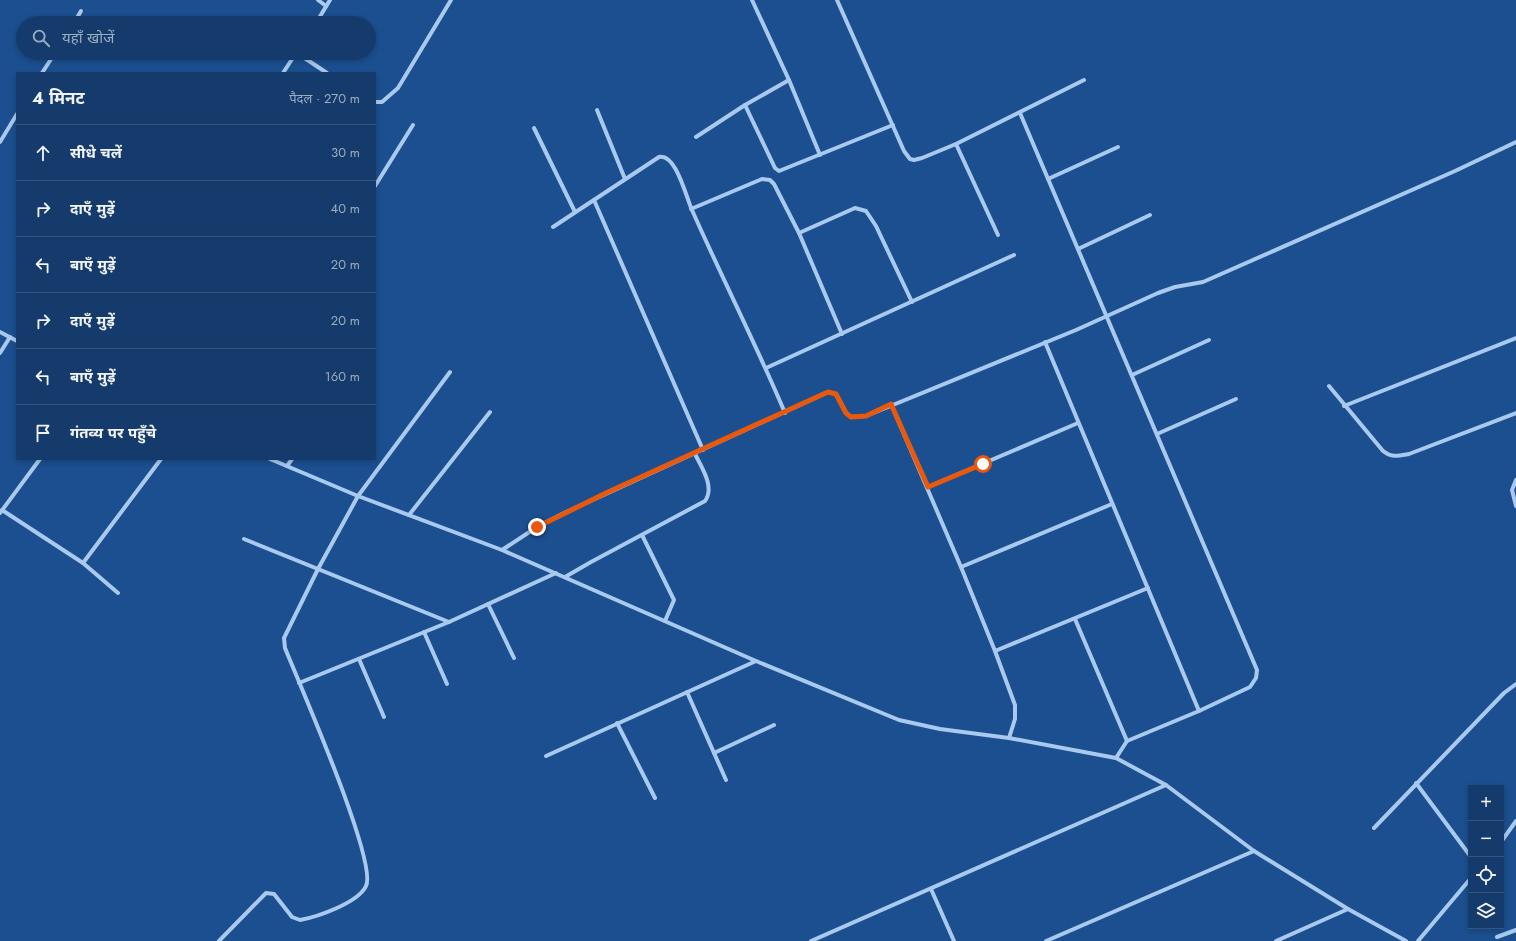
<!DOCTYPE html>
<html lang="hi">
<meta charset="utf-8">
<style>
:root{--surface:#143b6b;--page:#214673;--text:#f1f3f6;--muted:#9dadc1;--line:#33557e}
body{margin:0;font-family:Jost,"Noto Sans Devanagari",sans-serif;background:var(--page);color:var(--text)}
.controls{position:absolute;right:12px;bottom:12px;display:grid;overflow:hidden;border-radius:0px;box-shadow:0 2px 6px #0003}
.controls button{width:36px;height:36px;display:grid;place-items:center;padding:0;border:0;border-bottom:1px solid var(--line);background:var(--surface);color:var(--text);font:20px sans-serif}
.stop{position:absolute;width:12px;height:12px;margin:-9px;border:3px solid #ea580c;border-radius:50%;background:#fff}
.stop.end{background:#ea580c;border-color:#fff;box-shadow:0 1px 4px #0008}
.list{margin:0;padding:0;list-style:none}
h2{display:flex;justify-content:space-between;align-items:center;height:52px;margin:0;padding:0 16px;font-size:17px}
h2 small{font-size:13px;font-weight:400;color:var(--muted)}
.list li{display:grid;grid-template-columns:26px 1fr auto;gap:12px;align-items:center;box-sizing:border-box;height:56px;padding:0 16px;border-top:1px solid var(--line)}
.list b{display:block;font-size:15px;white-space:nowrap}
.list em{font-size:13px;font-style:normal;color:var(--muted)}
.icon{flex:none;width:22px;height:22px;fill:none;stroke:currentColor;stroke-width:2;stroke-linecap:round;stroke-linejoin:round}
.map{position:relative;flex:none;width:1516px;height:941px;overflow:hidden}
.search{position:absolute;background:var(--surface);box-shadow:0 2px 6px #0003;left:16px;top:16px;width:360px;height:44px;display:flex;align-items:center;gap:10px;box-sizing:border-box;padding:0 14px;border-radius:22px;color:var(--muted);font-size:15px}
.panel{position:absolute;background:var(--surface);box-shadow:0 2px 6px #0003;left:16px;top:72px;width:360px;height:388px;border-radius:0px}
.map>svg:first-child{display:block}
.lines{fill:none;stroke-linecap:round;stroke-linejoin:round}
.street{stroke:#a9c9ee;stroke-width:4}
.route{stroke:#ea580c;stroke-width:5}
</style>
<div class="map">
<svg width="1516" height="941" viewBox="0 0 1516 941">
<rect width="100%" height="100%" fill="#1b4f8f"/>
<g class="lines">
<!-- street -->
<g class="street">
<polyline points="318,0 326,6"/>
<polyline points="752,0 789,80 820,155"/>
<polyline points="837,0 904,151 910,159 914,160 922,158 956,144 1084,80"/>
<polyline points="74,23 81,11"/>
<polyline points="316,23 330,0"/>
<polyline points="297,53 327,73"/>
<polyline points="42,73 55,53"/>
<polyline points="283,73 296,53"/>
<polyline points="375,102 382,102 398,88 451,0"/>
<polyline points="745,105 775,168 779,171 893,125"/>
<polyline points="597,110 625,179"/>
<polyline points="1020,113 1257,670 1256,678 1250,687 1199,711 1127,741 1116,758"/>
<polyline points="534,128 575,212"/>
<polyline points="696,137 745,105 789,80"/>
<polyline points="0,142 17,114"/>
<polyline points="956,144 998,235"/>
<polyline points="1048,179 1118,147"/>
<polyline points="375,186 413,125"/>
<polyline points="594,200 703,450"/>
<polyline points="691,209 762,179 770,180 774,184 799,233 842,334"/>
<path d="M553,227L659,157C676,153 686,197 692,210C722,278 756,344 785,413"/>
<polyline points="799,233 855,208 866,211 876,226 912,302"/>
<polyline points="1078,249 1150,215"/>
<polyline points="0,332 17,341"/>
<polyline points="1045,342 1199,711"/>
<polyline points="0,353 10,337"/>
<polyline points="766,368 1014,255"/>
<polyline points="1132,375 1209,340"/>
<path d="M1329,386L1383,451C1392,458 1398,456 1409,454L1516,413"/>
<polyline points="891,404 961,567 995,651 1015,705 1015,719 1009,738"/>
<polyline points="1344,406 1516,338"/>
<polyline points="1157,434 1236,399"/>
<polyline points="270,459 358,496 502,550 756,661 899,720 940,729 1009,738 1116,758 1166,785 1254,851 1348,909 1406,941"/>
<polyline points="287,466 292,459"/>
<polyline points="1516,480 1512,490 1516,506"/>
<polyline points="928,487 1078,423"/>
<polyline points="2,510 83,563 118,593"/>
<polyline points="0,513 40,459"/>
<polyline points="409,515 490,412"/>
<polyline points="642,535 674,600 665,621"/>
<polyline points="244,539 449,622"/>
<polyline points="502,550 537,527 562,514 828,392 836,394 846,413 851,417 866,416 1076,330 1158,293 1175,287 1203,282 1455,171 1516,142"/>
<polyline points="83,563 161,459"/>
<polyline points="961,567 1112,504"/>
<path d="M565,577L591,562L705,501C715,487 702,468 695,454"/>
<polyline points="488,604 514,658"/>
<polyline points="1075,619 1127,741"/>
<polyline points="424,632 447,684"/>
<polyline points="995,651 1148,588"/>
<polyline points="359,659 384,717"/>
<polyline points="299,683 449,622 556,573"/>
<polyline points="687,692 726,780"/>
<polyline points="617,723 655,798"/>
<polyline points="714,753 774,725"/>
<polyline points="546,756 756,661"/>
<polyline points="1416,783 1471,857"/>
<polyline points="1374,828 1504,693 1516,684"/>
<polyline points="1501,842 1516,821"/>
<polyline points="931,889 954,941"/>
<polyline points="1497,937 1516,930"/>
<path d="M219,941L266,893L274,894L292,917L300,920C317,917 358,903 366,886C378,862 299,683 285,648L284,638L318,569L358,496L450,372"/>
<polyline points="811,941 1166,785"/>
<polyline points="1046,941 1254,851"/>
<polyline points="1276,941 1348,909"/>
<polyline points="1418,941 1471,878"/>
</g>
</g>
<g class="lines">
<!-- route -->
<polyline class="route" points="537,527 608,492 828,392 836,394 846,413 851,417 866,416 891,404 928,487 983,464"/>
</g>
</svg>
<div class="controls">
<button>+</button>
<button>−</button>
<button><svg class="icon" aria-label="locate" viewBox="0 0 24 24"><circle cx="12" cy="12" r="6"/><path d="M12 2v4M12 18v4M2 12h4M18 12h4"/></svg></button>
<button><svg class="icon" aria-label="layers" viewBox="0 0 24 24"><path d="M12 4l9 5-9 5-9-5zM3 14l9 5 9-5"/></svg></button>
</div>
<div class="stop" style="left:983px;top:464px"></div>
<div class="stop end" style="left:537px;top:527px"></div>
<div class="search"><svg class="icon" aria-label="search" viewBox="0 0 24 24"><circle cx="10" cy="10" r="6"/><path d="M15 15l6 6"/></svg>यहाँ खोजें</div>
<section class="panel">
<h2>4 मिनट<small>पैदल · 270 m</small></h2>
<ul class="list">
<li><svg class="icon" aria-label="ahead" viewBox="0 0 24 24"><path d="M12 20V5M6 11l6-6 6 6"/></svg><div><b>सीधे चलें</b></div><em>30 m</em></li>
<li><svg class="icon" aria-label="right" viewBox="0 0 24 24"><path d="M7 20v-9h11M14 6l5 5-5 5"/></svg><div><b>दाएँ मुड़ें</b></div><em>40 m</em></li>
<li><svg class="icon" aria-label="left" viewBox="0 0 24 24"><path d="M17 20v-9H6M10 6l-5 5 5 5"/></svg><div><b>बाएँ मुड़ें</b></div><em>20 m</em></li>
<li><svg class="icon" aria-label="right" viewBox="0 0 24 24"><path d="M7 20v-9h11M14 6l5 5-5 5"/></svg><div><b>दाएँ मुड़ें</b></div><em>20 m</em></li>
<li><svg class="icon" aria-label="left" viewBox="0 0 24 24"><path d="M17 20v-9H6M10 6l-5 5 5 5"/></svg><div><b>बाएँ मुड़ें</b></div><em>160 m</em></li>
<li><svg class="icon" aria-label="arrive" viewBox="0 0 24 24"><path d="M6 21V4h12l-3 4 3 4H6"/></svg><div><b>गंतव्य पर पहुँचे</b></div></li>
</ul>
</section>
</div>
